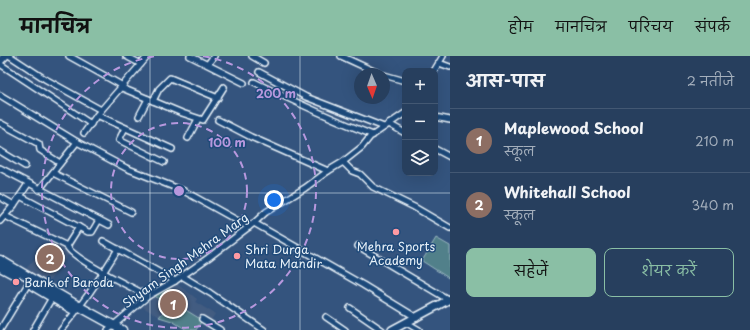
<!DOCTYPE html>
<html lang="hi">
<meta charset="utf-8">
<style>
:root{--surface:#273f5e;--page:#2f4664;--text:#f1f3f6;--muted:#a4afbc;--line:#435873;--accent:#8abfa5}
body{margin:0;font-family:"Playpen Sans","Playpen Sans Deva",sans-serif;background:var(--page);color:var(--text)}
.controls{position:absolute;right:12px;top:12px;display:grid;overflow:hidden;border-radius:8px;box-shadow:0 4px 16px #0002}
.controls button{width:36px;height:36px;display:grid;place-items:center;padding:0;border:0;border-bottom:1px solid var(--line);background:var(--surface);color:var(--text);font:20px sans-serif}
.compass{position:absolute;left:354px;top:12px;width:36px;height:36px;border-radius:50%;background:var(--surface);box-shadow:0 4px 16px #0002;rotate:178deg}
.you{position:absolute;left:274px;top:144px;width:14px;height:14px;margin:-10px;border:3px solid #fff;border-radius:50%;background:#1a73e8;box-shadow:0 0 0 6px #1a73e833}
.badge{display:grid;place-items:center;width:26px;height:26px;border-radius:50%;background:var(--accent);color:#fff;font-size:13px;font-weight:700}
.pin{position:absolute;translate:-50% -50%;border:2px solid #fff;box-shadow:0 1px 4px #0006}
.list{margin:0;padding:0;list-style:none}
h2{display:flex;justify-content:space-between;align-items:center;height:52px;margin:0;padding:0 16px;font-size:17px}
h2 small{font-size:13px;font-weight:400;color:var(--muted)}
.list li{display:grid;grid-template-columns:26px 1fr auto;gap:12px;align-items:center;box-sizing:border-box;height:64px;padding:0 16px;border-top:1px solid var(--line)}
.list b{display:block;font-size:15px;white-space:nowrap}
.list p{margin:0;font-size:13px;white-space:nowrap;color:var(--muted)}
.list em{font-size:13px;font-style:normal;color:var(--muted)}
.actions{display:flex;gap:8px;padding:12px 16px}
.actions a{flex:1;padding:9px 0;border:1px solid var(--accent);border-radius:8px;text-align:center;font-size:14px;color:var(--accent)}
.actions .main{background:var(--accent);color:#111}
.icon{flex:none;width:22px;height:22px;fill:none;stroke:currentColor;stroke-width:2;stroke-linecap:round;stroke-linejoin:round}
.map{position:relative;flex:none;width:450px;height:274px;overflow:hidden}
header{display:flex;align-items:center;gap:24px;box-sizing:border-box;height:56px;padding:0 20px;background:var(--accent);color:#111}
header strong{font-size:19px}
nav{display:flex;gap:22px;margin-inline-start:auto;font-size:14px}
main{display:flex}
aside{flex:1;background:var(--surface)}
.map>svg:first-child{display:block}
.built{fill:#435c81}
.green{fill:#51808a;stroke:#9cb8c1}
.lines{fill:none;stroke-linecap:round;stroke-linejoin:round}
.street-casing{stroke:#e8f1f8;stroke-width:8}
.secondary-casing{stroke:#e8f1f8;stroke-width:10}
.primary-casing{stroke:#e8f1f8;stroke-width:11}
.street{stroke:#1f4a7a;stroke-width:5}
.secondary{stroke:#1f4a7a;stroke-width:7}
.primary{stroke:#1f4a7a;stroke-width:8}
.grid{fill:none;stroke:#e8f1f8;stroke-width:1;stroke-opacity:0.55}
.ring{fill:none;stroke:#b798de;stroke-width:2;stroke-dasharray:7 5}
.poi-dot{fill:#ff9aa2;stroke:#1f4a7a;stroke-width:1.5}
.labels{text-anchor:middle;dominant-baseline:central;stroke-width:3;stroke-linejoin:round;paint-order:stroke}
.poi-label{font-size:12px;fill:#e8f1f8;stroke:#1f4a7a;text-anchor:start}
.street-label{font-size:12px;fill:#e8f1f8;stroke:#1f4a7a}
.centre{fill:#b798de;stroke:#1f4a7a;stroke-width:2}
.ring-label{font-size:12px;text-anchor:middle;font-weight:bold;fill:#b798de;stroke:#1f4a7a;stroke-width:3;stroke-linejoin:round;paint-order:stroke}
</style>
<header>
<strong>मानचित्र</strong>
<nav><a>होम</a><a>मानचित्र</a><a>परिचय</a><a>संपर्क</a></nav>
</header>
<main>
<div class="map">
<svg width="450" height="274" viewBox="0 0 450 274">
<rect width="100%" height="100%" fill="#34547e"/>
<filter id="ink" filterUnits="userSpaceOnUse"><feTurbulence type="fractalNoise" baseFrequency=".025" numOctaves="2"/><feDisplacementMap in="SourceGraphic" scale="8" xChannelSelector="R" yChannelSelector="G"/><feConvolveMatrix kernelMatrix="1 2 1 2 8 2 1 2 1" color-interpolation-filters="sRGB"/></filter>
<g filter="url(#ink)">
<!-- built -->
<g class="built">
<polygon points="50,184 70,196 48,227 26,213 41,195 44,196"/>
<polygon points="177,228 197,243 195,246 215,258 210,266 203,262 196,274 187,274 172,265 156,259 143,251 155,240"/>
</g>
<!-- green -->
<g class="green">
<polygon points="436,182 450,190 450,223 422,205"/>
<polygon points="168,232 176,237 168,248 165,248 155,240"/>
<polygon points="184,253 202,264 196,274 187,274 172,265 159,261 165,254 170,256 181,257"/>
</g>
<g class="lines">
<!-- street casing -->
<g class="street-casing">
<g id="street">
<polyline points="10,0 45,23 101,54"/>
<polyline points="69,0 123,30"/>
<polyline points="126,0 141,8"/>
<polyline points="190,0 244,27"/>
<polyline points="252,0 264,7"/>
<polyline points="341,0 380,18"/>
<polyline points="439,7 450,11"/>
<polyline points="0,8 91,68"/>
<polyline points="208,8 214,0"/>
<polyline points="434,15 443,0"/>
<polyline points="259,16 306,41 384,71"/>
<polyline points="384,19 405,25"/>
<path d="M254,26C293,45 332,63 373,79"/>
<polyline points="122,32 182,57 203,64 224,31"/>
<polyline points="0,39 77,86 126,112 184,135 249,171"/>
<polyline points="153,45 159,33 170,22 218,42"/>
<polyline points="97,59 172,93"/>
<polyline points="139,60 148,43"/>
<polyline points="435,61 450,64"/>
<polyline points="218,64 251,81 328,115"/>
<polyline points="0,67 39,88 40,94 60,107"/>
<polyline points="389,68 405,77"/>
<polyline points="125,72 119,84 164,106"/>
<polyline points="84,77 97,59 148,0"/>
<polyline points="188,82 198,63"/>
<polyline points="435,93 450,101"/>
<polyline points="0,95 25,110"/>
<polyline points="343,106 352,115 360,118 373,131 414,151 450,172"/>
<polyline points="0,112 109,169"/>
<polyline points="53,117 131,156"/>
<polyline points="39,134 77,86"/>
<polyline points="20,140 88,176 92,176 99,164"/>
<polyline points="0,141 14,149"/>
<path d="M5,160L67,190C72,203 133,232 148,240"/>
<polyline points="0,165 14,149 28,128"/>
<polyline points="254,167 363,229 417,262"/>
<polyline points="103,185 175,225"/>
<polyline points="67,190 79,171"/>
<polyline points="358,190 449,244"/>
<polyline points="182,220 210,237 264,274"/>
<polyline points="350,252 382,274"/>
<polyline points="326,261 345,274"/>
<polyline points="202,263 220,274"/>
<polyline points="407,267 419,274"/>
<polyline points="0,274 31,223"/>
<polyline points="33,274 53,240"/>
<path d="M61,274C82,249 101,221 118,193"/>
<polyline points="108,274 148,240 175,225 208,202 254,167 266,156 305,132 328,115 343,106 362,91 370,81 405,57"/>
</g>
</g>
<!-- secondary casing -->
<g class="secondary-casing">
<g id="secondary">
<polyline points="0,5 5,0"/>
<polyline points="392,274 450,243"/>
</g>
</g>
<!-- primary casing -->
<g class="primary-casing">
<g id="primary">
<polyline points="0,204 80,251 122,274"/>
<polyline points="0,211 15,219"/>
<polyline points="33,230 72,253"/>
</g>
</g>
<!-- street -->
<use href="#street" class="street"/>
<!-- secondary -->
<use href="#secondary" class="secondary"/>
<!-- primary -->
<use href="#primary" class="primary"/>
</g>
</g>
<!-- grid -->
<path class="grid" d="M150,0V274M300,0V274M0,137H450"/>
<!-- distance rings -->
<g class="ring">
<circle cx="179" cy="135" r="68"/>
<path d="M203 0A137 137 0 1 1 155 0"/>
</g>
<!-- markers -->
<g class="poi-dot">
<circle cx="396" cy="176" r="4"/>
<circle cx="237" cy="200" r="4"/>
<circle cx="16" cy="226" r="4"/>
</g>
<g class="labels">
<!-- poi labels -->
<g class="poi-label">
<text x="396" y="190" text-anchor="middle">Mehra Sports<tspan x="396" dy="14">Academy</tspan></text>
<text x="245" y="193">Shri Durga<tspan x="245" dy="14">Mata Mandir</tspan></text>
<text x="24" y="226">Bank of Baroda</text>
</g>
<!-- street labels -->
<g class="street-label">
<text transform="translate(185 204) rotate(-36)">Shyam Singh Mehra Marg</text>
</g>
</g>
<circle cx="179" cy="135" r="6" class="centre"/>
<g class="ring-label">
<text x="276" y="42">200 m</text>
<text x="227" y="91">100 m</text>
</g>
</svg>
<div class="controls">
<button>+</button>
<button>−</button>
<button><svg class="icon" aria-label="layers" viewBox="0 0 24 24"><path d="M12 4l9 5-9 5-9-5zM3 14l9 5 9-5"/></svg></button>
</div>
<svg class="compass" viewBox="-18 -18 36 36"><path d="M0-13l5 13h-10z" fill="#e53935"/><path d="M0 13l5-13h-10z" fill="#a4afbc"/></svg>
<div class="you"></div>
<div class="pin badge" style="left:173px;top:248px;background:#8d6e63">1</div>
<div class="pin badge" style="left:50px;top:202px;background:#8d6e63">2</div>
</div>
<aside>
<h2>आस-पास<small>2 नतीजे</small></h2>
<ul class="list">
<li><span class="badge" style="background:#8d6e63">1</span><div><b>Maplewood School</b><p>स्कूल</p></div><em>210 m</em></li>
<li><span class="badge" style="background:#8d6e63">2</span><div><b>Whitehall School</b><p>स्कूल</p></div><em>340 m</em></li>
</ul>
<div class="actions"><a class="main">सहेजें</a><a>शेयर करें</a></div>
</aside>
</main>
